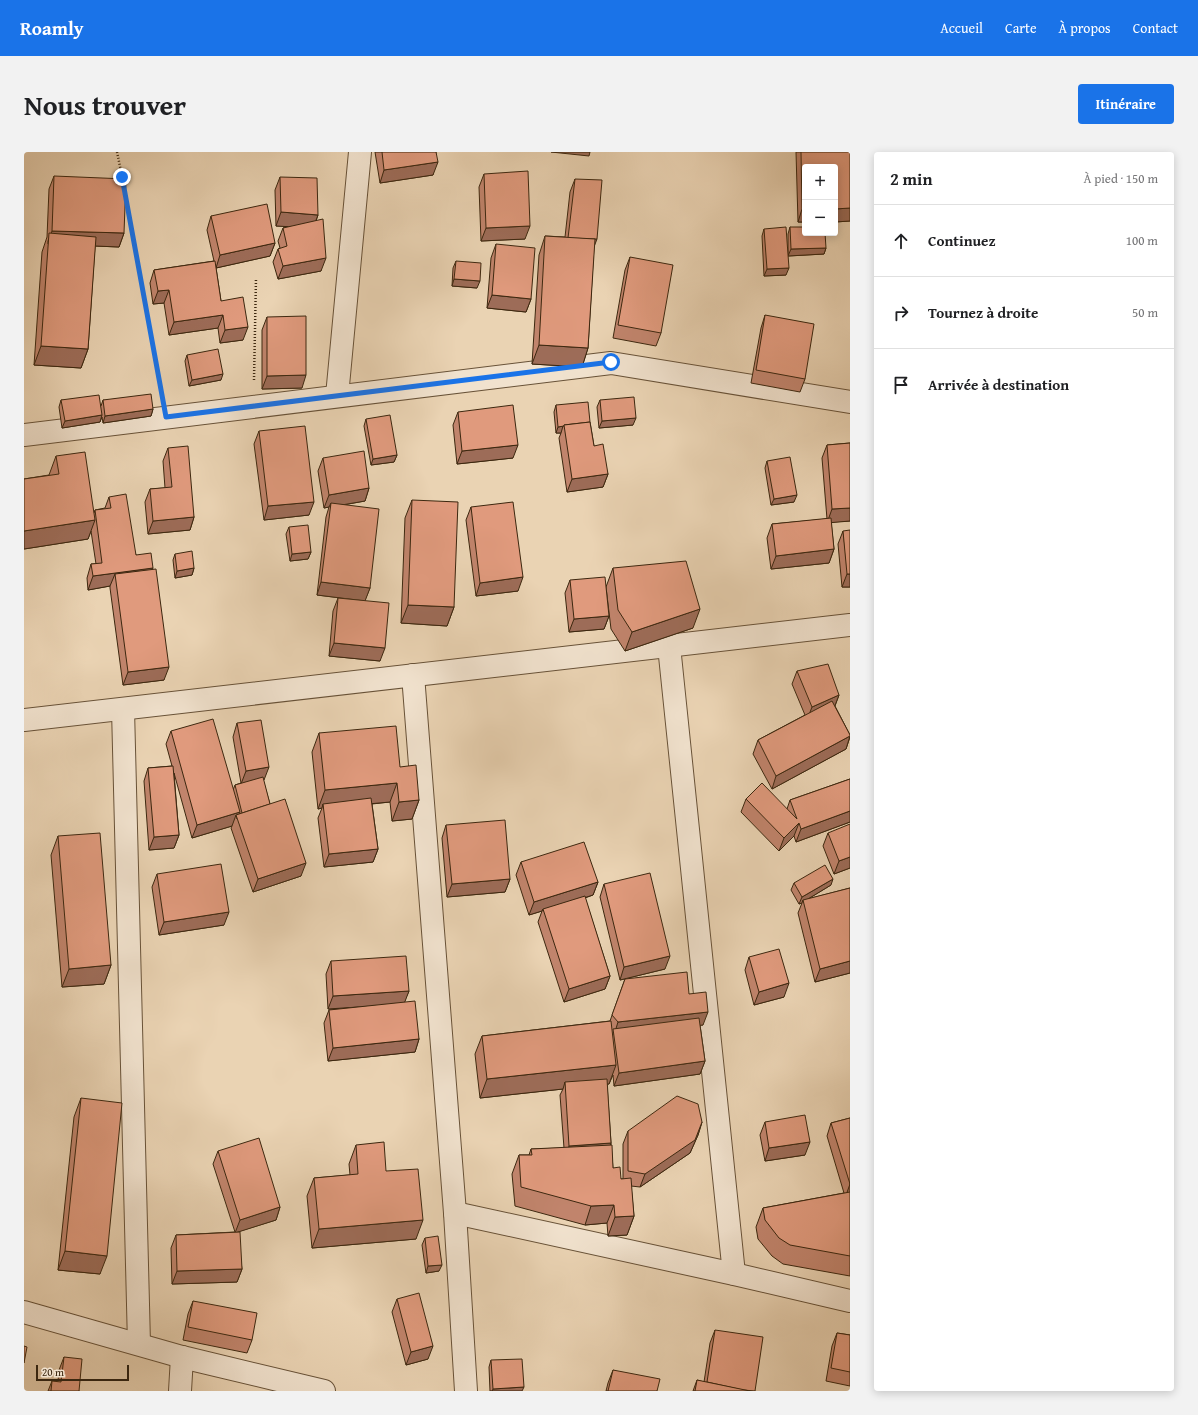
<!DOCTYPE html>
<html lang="fr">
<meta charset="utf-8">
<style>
:root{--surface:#fff;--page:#f2f2f2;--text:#202124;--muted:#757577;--line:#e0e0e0;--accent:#1a73e8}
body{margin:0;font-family:"Gentium Book Plus",serif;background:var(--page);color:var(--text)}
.controls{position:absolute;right:12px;top:12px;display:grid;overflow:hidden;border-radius:4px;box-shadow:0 2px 10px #0003}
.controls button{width:36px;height:36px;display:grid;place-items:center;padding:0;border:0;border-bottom:1px solid var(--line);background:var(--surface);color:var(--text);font:20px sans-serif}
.scale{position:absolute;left:12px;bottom:10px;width:93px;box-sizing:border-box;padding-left:4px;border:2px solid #3c270f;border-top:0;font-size:11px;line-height:14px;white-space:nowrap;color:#3c270f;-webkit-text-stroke:3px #f1e2ce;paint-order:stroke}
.stop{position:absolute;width:12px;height:12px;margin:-9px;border:3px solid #1a73e8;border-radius:50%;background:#fff}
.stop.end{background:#1a73e8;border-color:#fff;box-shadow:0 1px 4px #0008}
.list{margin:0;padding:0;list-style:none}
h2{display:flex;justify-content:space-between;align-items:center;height:52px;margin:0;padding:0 16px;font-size:17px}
h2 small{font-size:13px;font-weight:400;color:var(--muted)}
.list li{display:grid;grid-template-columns:26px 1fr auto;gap:12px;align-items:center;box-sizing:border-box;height:72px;padding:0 16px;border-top:1px solid var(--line)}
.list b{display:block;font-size:15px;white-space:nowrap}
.list em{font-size:13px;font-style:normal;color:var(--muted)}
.icon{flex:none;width:22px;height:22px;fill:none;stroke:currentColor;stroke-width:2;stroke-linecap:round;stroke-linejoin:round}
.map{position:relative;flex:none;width:826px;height:1239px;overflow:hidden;border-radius:4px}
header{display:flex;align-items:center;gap:24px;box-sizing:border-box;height:56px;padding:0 20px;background:var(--accent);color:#fff}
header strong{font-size:19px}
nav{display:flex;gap:22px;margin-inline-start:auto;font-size:14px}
.intro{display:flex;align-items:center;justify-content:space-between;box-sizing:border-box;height:96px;padding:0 24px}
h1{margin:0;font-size:28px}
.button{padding:10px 18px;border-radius:4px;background:var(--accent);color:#fff;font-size:14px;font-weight:700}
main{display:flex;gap:24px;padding:0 24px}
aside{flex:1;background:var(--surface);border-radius:4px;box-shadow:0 2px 10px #0003}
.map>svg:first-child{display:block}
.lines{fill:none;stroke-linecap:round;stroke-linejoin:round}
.minor-casing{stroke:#685238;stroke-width:24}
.path{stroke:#3c270f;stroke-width:2.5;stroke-dasharray:1 2;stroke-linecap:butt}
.minor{stroke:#f1e2ce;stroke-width:22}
.wall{fill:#c1846c;stroke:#3c270f}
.shaded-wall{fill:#9d6c58;stroke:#3c270f}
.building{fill:#e09a7d;stroke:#3c270f}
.route{stroke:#1a73e8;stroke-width:5}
</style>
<header>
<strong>Roamly</strong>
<nav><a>Accueil</a><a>Carte</a><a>À propos</a><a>Contact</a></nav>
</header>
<div class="intro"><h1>Nous trouver</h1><a class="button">Itinéraire</a></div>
<main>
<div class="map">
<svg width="826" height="1239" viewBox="0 0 826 1239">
<rect width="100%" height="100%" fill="#ead3b3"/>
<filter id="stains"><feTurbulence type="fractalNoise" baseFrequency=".005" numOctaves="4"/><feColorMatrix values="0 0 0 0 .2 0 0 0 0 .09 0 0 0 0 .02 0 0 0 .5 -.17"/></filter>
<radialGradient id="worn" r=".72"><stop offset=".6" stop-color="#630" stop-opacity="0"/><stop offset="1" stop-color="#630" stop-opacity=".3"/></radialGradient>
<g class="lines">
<!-- minor casing -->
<g class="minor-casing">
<g id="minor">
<polyline points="313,244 336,0"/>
<polyline points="0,283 587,211 826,250"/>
<polyline points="645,494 710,1122"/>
<polyline points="389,523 431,1061 442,1239"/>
<polyline points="99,557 115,1192"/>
<polyline points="0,568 826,473"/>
<polyline points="431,1061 710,1122 826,1149"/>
<polyline points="0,1160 158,1205 300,1239"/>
<polyline points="156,1239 158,1205"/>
</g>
</g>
<!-- path -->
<g class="path">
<polyline points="93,0 99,29"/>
<polyline points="101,42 137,240"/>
<polyline points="230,228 232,126"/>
</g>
<!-- minor -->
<use href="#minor" class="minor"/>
</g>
<!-- wall -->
<g class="wall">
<polygon points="351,0 412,0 409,23 356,31"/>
<polygon points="772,0 826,0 826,69 811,70 811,15 781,15 781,70 774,70"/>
<polygon points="460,22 501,87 457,89 455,35"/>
<polygon points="30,24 100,81 95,95 71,94 64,197 57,216 10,213 18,100 23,85 25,37"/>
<polygon points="256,25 294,63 292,69 297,119 254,127 249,110 254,97 256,96 254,89 259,76 264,74 252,74 251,38"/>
<polygon points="551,27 570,94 564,196 558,215 508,212 515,103 521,84 541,85 546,40"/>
<polygon points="187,64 251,91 246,104 192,116 197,149 219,188 196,191 194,176 145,183 140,151 129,152 126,131 130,118 190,109 183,78"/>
<polygon points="766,75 802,96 800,102 764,104 764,82"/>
<polygon points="740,77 762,123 740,124 738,84"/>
<polygon points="472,92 507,147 502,160 463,156 467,106"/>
<polygon points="606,105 637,181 632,194 589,186 601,118"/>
<polygon points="432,109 453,136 428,134 429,116"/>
<polygon points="741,163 781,227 776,240 727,231 737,176"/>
<polygon points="243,165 278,236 238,237 238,178"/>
<polygon points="163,203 197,228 165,234 161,209"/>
<polygon points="37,248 77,254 79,248 129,257 127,264 79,271 78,265 76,270 38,276 35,255"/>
<polygon points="576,248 609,273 575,276 573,255"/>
<polygon points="532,253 566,270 570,294 584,322 579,335 543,340 535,286 537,281 532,281 530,260"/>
<polygon points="434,260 489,306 433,312 429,273"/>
<polygon points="342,267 373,303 370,310 347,313 340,274"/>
<polygon points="235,279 285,363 240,368 230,292"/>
<polygon points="826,291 826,369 807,370 810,397 805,411 747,417 743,386 748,372 803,367 798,306 803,293"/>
<polygon points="144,296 170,365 166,378 124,382 121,350 126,337 141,336 139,309"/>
<polygon points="32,304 70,361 71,358 81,356 85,345 112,403 129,416 128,417 140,528 99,533 86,436 86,434 64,438 63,426 67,412 72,412 67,379 64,387 0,397 0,327 25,323"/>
<polygon points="299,306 345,336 341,349 319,353 346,436 341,448 356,509 305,504 309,459 314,446 317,446 293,443 302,365 305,355 300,356 294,319"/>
<polygon points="743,309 770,350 747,353 741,316"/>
<polygon points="388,348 430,455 423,474 377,471 381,366"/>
<polygon points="447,355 494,439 452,444 442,368"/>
<polygon points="265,375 287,400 284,407 266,409 262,382"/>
<polygon points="819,379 826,435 818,435 814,392"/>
<polygon points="151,402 170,416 168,423 151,426 149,408"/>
<polygon points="589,416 669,476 601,499 587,477 582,435"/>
<polygon points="546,428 585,464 580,477 545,480 541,441"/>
<polygon points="773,519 815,543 811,554 826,583 826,585 822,597 748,637 729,602 734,588 781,563 768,532"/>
<polygon points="213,571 240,628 239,628 246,652 277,724 229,740 207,676 208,674 168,686 150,621 155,683 150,696 125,698 120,629 124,616 148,614 142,592 147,579 209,638 211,633 217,631 209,585"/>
<polygon points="295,581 376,615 395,648 388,667 368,669 366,650 348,652 354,697 349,710 300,715 294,666 298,656 294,657 288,600"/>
<polygon points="826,627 826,670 772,690 770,684 755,699 717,660 722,647 763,657 766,648"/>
<polygon points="422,673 486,727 481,740 423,745 418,686"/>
<polygon points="804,681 826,716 810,722 799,694"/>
<polygon points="34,684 87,813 80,832 38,835 27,703"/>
<polygon points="497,710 574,730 569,743 561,746 586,824 581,837 540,850 514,770 518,759 505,763 492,723"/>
<polygon points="133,722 200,773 135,783 128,735"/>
<polygon points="770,731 807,733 784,747 826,736 826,821 791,830 774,761 778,751 775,752 767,738"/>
<polygon points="580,732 641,817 596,828 576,745"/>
<polygon points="725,805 760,845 730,853 721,818"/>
<polygon points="307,809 385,839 380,850 395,887 391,900 304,909 300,871 305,858 334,855 304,857 302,822"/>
<polygon points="601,827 665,842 679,873 676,873 681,909 676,922 590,934 589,923 585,932 583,932 587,991 587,993 589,1016 597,1027 599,1027 599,992 604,979 678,970 674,983 666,1001 616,1035 607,1034 610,1064 603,1083 584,1084 583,1071 561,1073 491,1054 488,1022 495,1003 505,1003 507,997 540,996 536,943 539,937 456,946 451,902 458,884 586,869"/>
<polygon points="57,946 76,1122 34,1118 50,965"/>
<polygon points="826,966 826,1124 759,1112 748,1104 734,1087 732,1075 739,1056 820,1041 803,984 807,971"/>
<polygon points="741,970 781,1003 741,1009 736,983"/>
<polygon points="332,993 362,1019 392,1087 288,1096 283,1044 290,1026 326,1023 325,1012"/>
<polygon points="194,999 256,1055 252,1068 213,1080 218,1117 213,1130 148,1132 147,1096 152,1083 211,1080 189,1012"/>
<polygon points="401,1086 415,1119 402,1121 398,1093"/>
<polygon points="373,1147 404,1207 382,1213 368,1160"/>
<polygon points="169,1149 228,1188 223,1201 159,1188 164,1162"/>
<polygon points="691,1178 731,1239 669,1239 673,1228 680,1230 686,1191"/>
<polygon points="813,1181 826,1183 826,1234 802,1229 808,1194"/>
<polygon points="40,1205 55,1239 24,1239 28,1229 34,1229 35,1218"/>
<polygon points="467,1208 498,1239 466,1239 465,1215"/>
<polygon points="589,1218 633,1239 582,1239 584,1231"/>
</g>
<!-- shaded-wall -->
<g class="shaded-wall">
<polygon points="527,0 566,0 565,4"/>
<polygon points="414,10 409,23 356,31 360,18"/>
<polygon points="826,56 826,69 811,70 811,57"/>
<polygon points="778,57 781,57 781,70 774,70"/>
<polygon points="257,60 294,63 289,76 252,74"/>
<polygon points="506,74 501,87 457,89 462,76"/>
<polygon points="28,79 100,81 95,95 24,92 24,89"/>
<polygon points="544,86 573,87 568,100"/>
<polygon points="251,91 246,104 192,116 196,103"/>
<polygon points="802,96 800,102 764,104 767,97"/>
<polygon points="302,106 297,119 254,127 259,114"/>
<polygon points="765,116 762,123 740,124 743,117"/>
<polygon points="430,127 456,129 453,136 428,134"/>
<polygon points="145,138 140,151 129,152 134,139"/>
<polygon points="468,143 507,147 502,160 463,156"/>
<polygon points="199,163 194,176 145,183 150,170"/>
<polygon points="224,175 219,188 196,191 201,178"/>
<polygon points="515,193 564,196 558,215 508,212"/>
<polygon points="17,194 64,197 57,216 10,213"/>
<polygon points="199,222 197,228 165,234 168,228"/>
<polygon points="282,223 278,236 238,237 243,224"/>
<polygon points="129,257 127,264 79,271 81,264"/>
<polygon points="78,263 76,270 38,276 41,269"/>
<polygon points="612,266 609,273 575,276 578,269"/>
<polygon points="539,274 537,281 532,281 534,275"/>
<polygon points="494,293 489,306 433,312 438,299"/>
<polygon points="373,303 370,310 347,313 349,307"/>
<polygon points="584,322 579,335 543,340 548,327"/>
<polygon points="345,336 341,349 306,355 307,351 305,355 300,356 305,343"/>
<polygon points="773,343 770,350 747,353 750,347"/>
<polygon points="290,350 285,363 240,368 244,354"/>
<polygon points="826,356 826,369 803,371 808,357"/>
<polygon points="170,365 166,378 124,382 129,369"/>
<polygon points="71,368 64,387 0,397 0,379"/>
<polygon points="810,397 805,411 747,417 752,404"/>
<polygon points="287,400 284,407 266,409 268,402"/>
<polygon points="129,416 124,429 91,422 86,434 64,438 69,424"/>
<polygon points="170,416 168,423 151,426 153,419"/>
<polygon points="823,422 826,422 826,435 818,435"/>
<polygon points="499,425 494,439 452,444 456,431"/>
<polygon points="297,430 346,436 341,449 293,443"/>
<polygon points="384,453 430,455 423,474 377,471"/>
<polygon points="676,457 669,476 601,499 608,480"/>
<polygon points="585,464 580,477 545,480 550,467"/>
<polygon points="310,491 361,496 356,509 305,504"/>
<polygon points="145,515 140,528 99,533 104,520"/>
<polygon points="815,543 810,556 783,568 788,555"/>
<polygon points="826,584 822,597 748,637 752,624"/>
<polygon points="245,615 240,628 217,632 222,619"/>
<polygon points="373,631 366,650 300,656 299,652 298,656 294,657 301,638"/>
<polygon points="395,648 388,667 368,669 375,650"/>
<polygon points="826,659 826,670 772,690 777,677"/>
<polygon points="216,660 213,667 212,663 208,674 168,686 173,673"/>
<polygon points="775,671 770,684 755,699 760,686"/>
<polygon points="155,683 150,696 125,698 130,685"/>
<polygon points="354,697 349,710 300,715 305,702"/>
<polygon points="826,705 826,716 810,722 815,709"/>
<polygon points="282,711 277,724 229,740 234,727"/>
<polygon points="486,727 481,740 423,745 428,732"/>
<polygon points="809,727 807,733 779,750 779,748 778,751 775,752 778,745"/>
<polygon points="574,730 569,743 519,759 519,757 518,759 505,763 510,750"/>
<polygon points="205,760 200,773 135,783 140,770"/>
<polygon points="646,804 641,817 596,828 600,815"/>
<polygon points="826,809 826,821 791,830 796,817"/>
<polygon points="87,813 80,832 38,835 45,817"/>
<polygon points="586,824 581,837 540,850 545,837"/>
<polygon points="765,831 760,845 730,853 735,840"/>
<polygon points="385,839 380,852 304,857 309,844"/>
<polygon points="684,860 679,873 590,883 594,870"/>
<polygon points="395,887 391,900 304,909 309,896"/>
<polygon points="681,909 676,922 590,934 595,921"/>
<polygon points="592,913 585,932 542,936 541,930 539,937 456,946 463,927"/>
<polygon points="678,970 674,983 666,1001 616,1035 621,1022"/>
<polygon points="786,990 781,1003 741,1009 745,996"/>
<polygon points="587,991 582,1004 541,1007 545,994"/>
<polygon points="826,1032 826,1044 821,1046"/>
<polygon points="590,1053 583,1071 561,1073 567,1054"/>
<polygon points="256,1055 252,1068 211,1081 216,1068"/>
<polygon points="610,1064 603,1083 584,1084 591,1065"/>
<polygon points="399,1068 392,1087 288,1096 295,1077"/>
<polygon points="41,1099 83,1104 76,1122 34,1118"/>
<polygon points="418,1113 415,1119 402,1121 404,1114"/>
<polygon points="218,1117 213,1130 148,1132 153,1119"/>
<polygon points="409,1194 404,1207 382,1213 387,1200"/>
<polygon points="500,1235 498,1239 468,1239 469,1237"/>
</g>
<!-- building -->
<g class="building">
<polygon points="358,0 412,0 414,10 360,18"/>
<polygon points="777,0 826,0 826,56 811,57 811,15 781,15 781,57 778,57"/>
<polygon points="504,19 506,74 462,76 460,22"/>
<polygon points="30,24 102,27 100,81 28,79"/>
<polygon points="256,25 293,26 294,63 257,60"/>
<polygon points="551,27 578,28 573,87 544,86"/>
<polygon points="243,52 251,91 196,103 187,64"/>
<polygon points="299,67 302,106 259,114 254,97 263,94 259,76"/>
<polygon points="762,75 765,116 743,117 740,77"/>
<polygon points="766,75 781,75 781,81 801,81 802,96 767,97"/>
<polygon points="25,81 72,85 64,197 17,194"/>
<polygon points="521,84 571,87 564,196 515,193"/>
<polygon points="472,92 511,96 507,147 468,143"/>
<polygon points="606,105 649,113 637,181 594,173"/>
<polygon points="191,109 197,149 219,145 224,175 201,178 199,163 150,170 145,138 134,139 130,118"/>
<polygon points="432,109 457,111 456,129 430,127"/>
<polygon points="741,163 790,172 781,227 732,218"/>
<polygon points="282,164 282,223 243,224 243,165"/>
<polygon points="194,197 199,222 168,228 163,203"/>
<polygon points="127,242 129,257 81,264 79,248"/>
<polygon points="75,243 78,263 41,269 37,248"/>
<polygon points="610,245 612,266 578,269 576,248"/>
<polygon points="564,250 566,270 540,273 540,274 534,275 532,253"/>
<polygon points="489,253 494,293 438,299 434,260"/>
<polygon points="366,263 373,303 349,307 342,267"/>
<polygon points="566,270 570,294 579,292 584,322 548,327 540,273"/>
<polygon points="281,274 290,350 244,354 235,279"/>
<polygon points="826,291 826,356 808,357 803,293"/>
<polygon points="164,294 170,365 129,369 126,337 148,335 144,296"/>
<polygon points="340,299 345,336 305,343 299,306"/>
<polygon points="61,300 71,368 0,379 0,327 35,322 32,304"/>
<polygon points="766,305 773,343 750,347 743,309"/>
<polygon points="102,342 112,403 127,401 129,416 69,424 67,412 78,411 71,358 87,356 85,345"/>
<polygon points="388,348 434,350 430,455 384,453"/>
<polygon points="489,350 499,425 456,431 447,355"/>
<polygon points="307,351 355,357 346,436 297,430"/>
<polygon points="807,366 810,397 752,404 748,372"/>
<polygon points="284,373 287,400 268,402 265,375"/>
<polygon points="826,378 826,422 823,422 819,379"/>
<polygon points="168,399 170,416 153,419 151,402"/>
<polygon points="662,409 676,457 608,480 594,458 589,416"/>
<polygon points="132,417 145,515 104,520 91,422"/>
<polygon points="581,425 585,464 550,467 546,428"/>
<polygon points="314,446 365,451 361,496 310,491"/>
<polygon points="804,512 815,543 788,555 773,519"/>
<polygon points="808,549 826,583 826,584 752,624 734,588"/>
<polygon points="189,567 216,660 173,673 147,579"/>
<polygon points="237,568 245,615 222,619 213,571"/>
<polygon points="372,574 376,615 392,613 395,648 375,650 373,631 301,638 295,581"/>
<polygon points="149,614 155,683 130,685 124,616"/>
<polygon points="239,625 246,652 218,661 211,633"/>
<polygon points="826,627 826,659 777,677 775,671 760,686 722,647 738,631 773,667 766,648"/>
<polygon points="347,646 354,697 305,702 299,652"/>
<polygon points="261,647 282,711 234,727 212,663"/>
<polygon points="481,668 486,727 428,732 422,673"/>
<polygon points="826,672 826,705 815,709 804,681"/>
<polygon points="76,681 87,813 45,817 34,684"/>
<polygon points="560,690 574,730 510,750 497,710"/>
<polygon points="197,712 205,760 140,770 133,722"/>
<polygon points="801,713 809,727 778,745 770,731"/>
<polygon points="626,721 646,804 600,815 580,732"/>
<polygon points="826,736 826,809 796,817 779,748"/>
<polygon points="561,744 586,824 545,837 519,757"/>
<polygon points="755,797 765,831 735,840 725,805"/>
<polygon points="382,804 385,839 309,844 307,809"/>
<polygon points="663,820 665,842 682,840 684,860 594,870 588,863 601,827"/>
<polygon points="391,849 395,887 309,896 305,858"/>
<polygon points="675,866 681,909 595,921 589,877"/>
<polygon points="587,869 592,913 463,927 458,884"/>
<polygon points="583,927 587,991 545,994 541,930"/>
<polygon points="653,944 674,952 678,970 671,988 621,1022 604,1019 604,979"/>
<polygon points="57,946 98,951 83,1104 41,1099"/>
<polygon points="781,963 786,990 745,996 741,970"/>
<polygon points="826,966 826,1032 807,971"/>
<polygon points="235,986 256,1055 216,1068 194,999"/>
<polygon points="360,990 362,1019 394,1017 399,1068 295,1077 290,1026 334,1022 332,993"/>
<polygon points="588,993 589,1016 596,1015 597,1027 607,1026 610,1064 591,1065 590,1053 567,1054 497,1035 495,1003 508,1003 507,997"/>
<polygon points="826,1040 826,1104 766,1093 755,1086 741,1068 739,1056"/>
<polygon points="216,1080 218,1117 153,1119 152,1083"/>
<polygon points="414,1084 418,1113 404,1114 401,1086"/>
<polygon points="395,1141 409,1194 387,1200 373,1147"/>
<polygon points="169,1149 233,1161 228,1188 164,1175"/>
<polygon points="691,1178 739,1185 731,1239 719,1238 683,1230"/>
<polygon points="813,1181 826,1183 826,1220 807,1216"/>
<polygon points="0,1194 3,1195 0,1211"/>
<polygon points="40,1205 58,1207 55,1239 27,1239 28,1229 37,1230"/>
<polygon points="498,1207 500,1235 469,1237 467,1208"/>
<polygon points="589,1218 636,1227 633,1239 584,1239"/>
<polygon points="673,1228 726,1239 671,1239"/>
</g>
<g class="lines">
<!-- route -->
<polyline class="route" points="98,25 142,265 587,210"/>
</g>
<rect width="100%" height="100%" filter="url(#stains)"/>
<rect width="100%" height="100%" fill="url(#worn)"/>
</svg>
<div class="controls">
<button>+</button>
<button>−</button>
</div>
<div class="scale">20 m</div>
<div class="stop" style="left:587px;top:210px"></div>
<div class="stop end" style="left:98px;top:25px"></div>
</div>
<aside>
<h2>2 min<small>À pied · 150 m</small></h2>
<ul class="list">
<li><svg class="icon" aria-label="ahead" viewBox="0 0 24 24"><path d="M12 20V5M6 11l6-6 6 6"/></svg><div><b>Continuez</b></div><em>100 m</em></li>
<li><svg class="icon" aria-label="right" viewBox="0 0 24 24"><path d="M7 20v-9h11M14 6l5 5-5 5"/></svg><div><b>Tournez à droite</b></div><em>50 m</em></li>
<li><svg class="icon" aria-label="arrive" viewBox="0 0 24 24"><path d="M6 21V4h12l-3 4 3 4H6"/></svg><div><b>Arrivée à destination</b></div></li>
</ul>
</aside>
</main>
